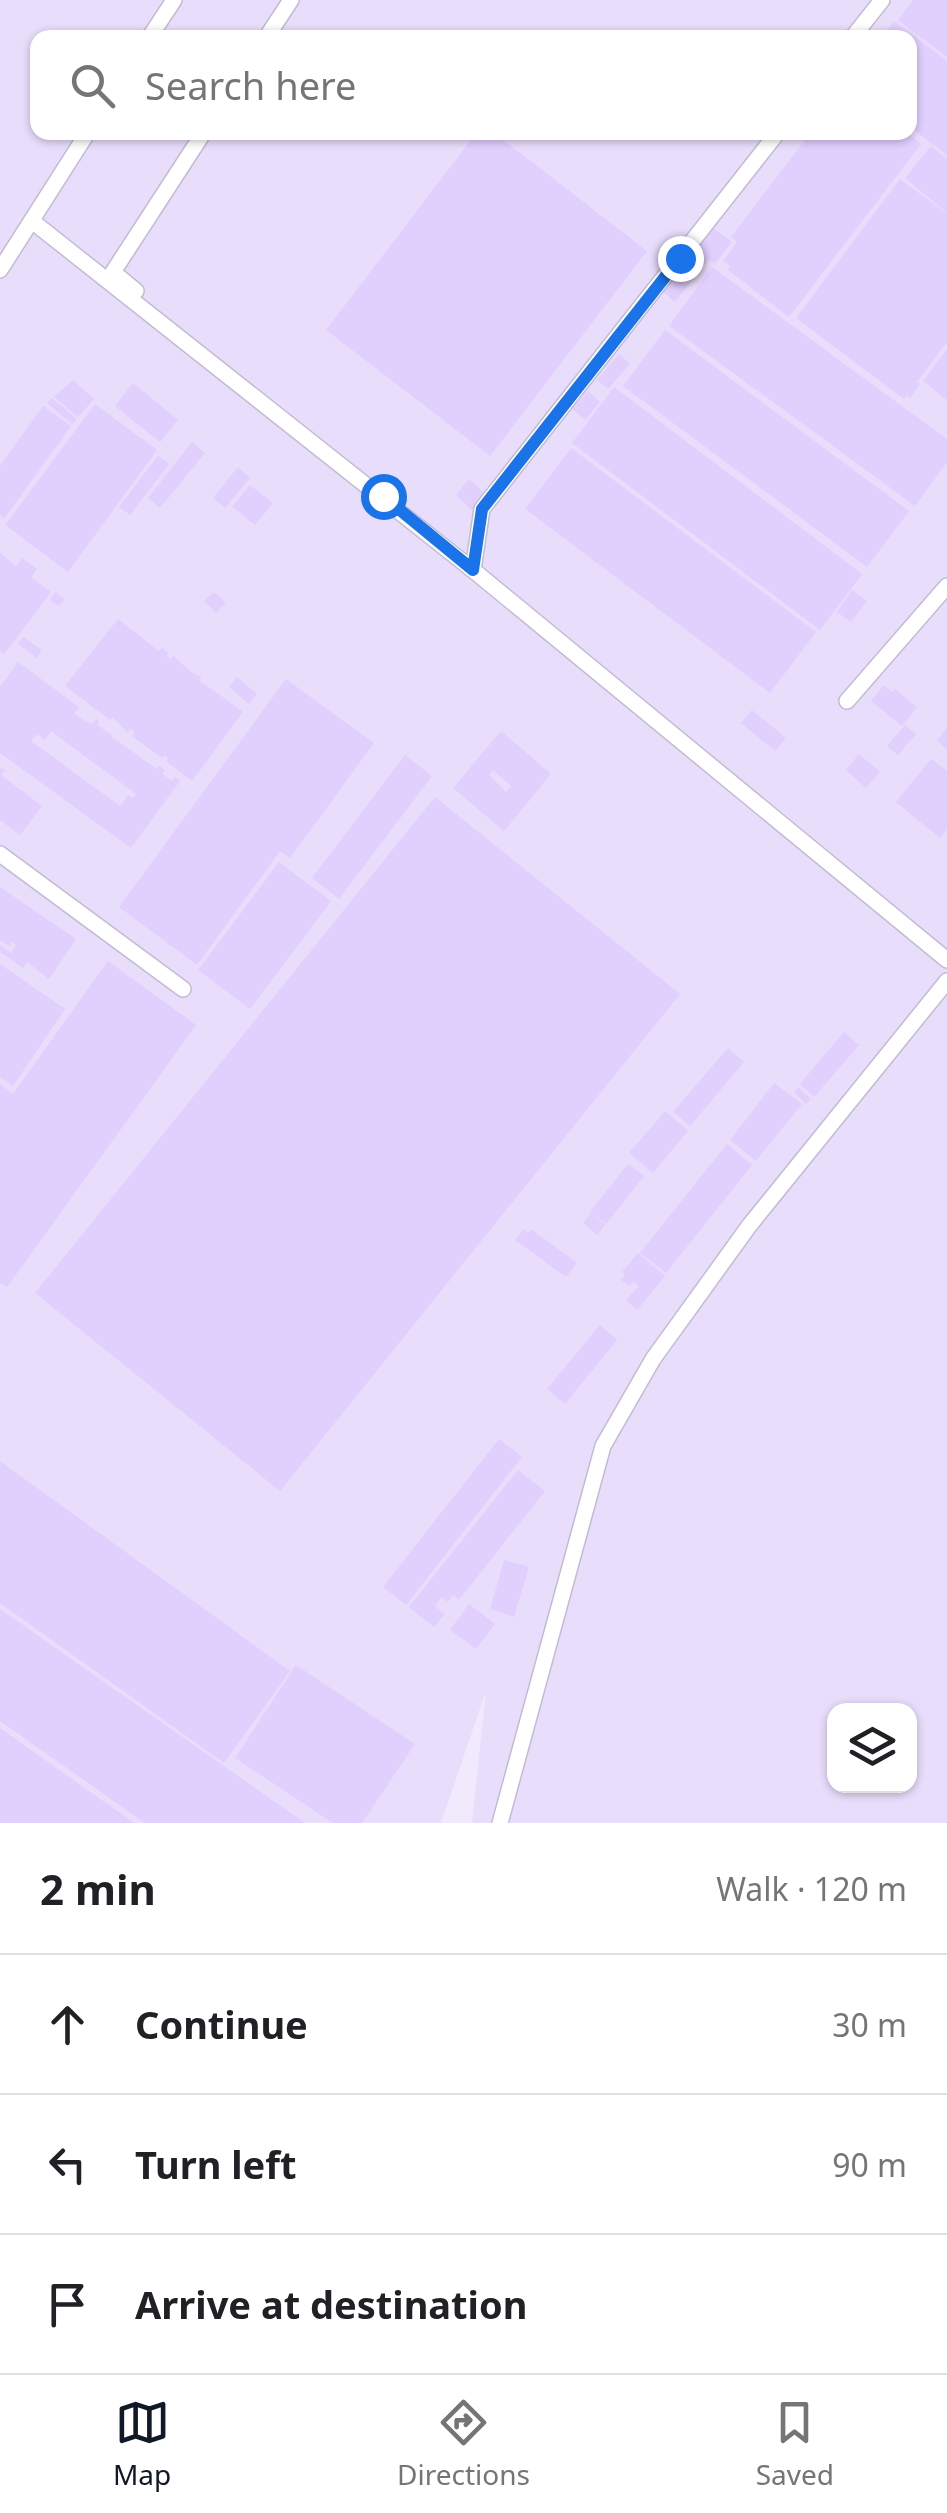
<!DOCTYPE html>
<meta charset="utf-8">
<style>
:root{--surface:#fff;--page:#f6f6f6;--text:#202124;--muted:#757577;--line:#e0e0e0;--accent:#111827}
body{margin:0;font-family:"Noto Sans",sans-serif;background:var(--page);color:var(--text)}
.controls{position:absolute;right:30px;bottom:30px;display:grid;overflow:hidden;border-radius:20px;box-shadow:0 2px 8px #0004}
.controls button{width:90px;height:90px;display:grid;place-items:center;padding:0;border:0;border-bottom:2px solid var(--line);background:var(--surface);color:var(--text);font:50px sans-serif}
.stop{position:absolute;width:30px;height:30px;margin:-22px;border:8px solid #1a73e8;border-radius:50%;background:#fff}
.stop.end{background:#1a73e8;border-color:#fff;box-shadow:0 2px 10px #0008}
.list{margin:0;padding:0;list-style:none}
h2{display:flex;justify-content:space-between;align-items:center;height:130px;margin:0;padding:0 40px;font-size:42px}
h2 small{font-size:32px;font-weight:400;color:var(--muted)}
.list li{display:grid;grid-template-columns:65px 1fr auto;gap:30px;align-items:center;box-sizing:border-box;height:140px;padding:0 40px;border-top:2px solid var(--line)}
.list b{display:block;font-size:38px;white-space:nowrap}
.list em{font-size:32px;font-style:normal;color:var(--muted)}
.icon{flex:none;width:55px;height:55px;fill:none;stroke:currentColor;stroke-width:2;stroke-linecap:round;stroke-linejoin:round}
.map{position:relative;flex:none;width:947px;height:1823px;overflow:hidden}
.search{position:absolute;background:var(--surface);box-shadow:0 2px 8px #0004;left:30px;right:30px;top:30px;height:110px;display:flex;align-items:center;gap:25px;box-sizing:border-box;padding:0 35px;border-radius:20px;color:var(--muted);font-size:38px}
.sheet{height:550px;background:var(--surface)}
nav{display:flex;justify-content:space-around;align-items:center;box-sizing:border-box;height:140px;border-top:2px solid var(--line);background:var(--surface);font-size:28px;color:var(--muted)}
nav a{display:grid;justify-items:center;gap:5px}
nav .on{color:var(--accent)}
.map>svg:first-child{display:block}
.built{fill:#e9ddfc;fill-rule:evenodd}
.building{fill:#e1cffe;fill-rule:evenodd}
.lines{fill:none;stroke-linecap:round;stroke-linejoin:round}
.service-casing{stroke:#c3bbd1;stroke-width:18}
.service{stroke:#fff;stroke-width:15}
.route{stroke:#1a73e8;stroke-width:12}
</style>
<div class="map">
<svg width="947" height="1823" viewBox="0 0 947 1823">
<rect width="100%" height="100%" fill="#f1eafd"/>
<!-- built -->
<path class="built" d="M0,0H947V1823H472L486,1691L441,1823H0ZM38,38H910V132H38ZM834,1710H910V1786H834Z"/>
<!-- building -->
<g class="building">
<polygon points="913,0 947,0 947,57 898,20"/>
<polygon points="894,21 947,61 947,155 910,127 910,38 882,38"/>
<polygon points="477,132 493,132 647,251 490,456 326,330"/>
<polygon points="811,132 906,132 921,144 789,317 728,270 730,267 723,261 737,242 731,237"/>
<polygon points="931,146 947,159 947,213 905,178"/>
<polygon points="900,179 947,214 947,342 917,382 920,384 910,398 907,395 904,399 796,318"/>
<polygon points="712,227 732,242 715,264 709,259 675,302 662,291"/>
<polygon points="712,267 947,439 947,462 915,506 669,326"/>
<polygon points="665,330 909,511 867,567 623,386"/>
<polygon points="947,349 947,400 923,381"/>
<polygon points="619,354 630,364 608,389 597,380"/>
<polygon points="73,380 94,399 78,417 54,397"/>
<polygon points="133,383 178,420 160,442 115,406"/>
<polygon points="614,387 862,574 820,630 572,443"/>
<polygon points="588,391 600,402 585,420 572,409"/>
<polygon points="52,398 77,419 72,424 47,403"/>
<polygon points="95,404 157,450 68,572 5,525"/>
<polygon points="43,406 71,426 4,519 0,515 0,466"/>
<polygon points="192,442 205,453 160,508 148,498"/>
<polygon points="571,448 816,632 770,693 525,509"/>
<polygon points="158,456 169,464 130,515 119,507"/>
<polygon points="238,467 250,478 225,508 213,498"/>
<polygon points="469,479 486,495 472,510 456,495"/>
<polygon points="250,485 273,503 255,525 232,507"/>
<polygon points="0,553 16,566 22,558 37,569 31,577 51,592 4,654 0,651"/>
<polygon points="852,590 867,601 851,622 837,612"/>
<polygon points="55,592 65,599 59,606 50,600"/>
<polygon points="214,592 226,603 216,613 204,601"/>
<polygon points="118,619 159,651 162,648 169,653 166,656 171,659 173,656 191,672 202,677 199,680 243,712 192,781 166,761 168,758 164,755 162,758 132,736 135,732 130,729 128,733 113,717 110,720 65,686"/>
<polygon points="23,637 42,650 37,658 18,644"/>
<path d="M18,662L79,707L74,713L85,721L93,724L96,719L99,722L97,725L113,736L111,739H115L157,769L159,766L165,770L162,774L172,781L175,777L180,781L131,848L0,753V687ZM51,731L136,794L133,798L128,795L120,806L31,741L37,734L45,740Z"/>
<polygon points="237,677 257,694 249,704 229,687"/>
<polygon points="286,679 374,743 290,858 280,851 197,965 119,907"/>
<polygon points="884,685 892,692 895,689 917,707 902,726 871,701"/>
<polygon points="752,710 786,738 775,751 741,723"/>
<polygon points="905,725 916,734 898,755 887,746"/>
<polygon points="947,727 947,749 937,741"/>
<path d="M501,731L551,774L504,831L453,788ZM493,770L511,786L506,792L489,775Z"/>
<polygon points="859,754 880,772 866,788 846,770"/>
<polygon points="405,755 432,776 339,899 312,878"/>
<polygon points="931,759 947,771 947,829 940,838 896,802"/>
<polygon points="0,767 5,770 1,775 42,806 20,835 0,820"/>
<polygon points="435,797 680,994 280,1491 35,1293"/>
<polygon points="279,862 331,901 250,1009 198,970"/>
<polygon points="0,887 76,939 49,979 27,962 23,968 0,952 0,945 11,953 16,945 12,942 9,946 0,940"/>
<polygon points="108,961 196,1025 7,1287 0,1283 0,1084 13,1094"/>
<polygon points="0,964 65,1009 13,1086 0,1077"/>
<polygon points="844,1032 859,1045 814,1097 800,1084"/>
<polygon points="728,1048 744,1062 690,1126 673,1112"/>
<polygon points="774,1083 802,1104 756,1161 730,1140"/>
<polygon points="798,1087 811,1099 806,1104 794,1092"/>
<polygon points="665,1111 688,1131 653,1173 629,1153"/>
<polygon points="727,1144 752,1165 666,1273 640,1253"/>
<polygon points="628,1164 644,1176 606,1224 590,1212"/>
<polygon points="591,1213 605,1225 597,1235 583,1223"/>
<polygon points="523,1229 528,1233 531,1229 577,1263 566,1277 515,1240"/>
<polygon points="638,1253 665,1276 637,1310 626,1300 639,1286 633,1282 629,1286 621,1280 625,1274 622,1272"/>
<polygon points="600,1325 617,1340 565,1404 547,1389"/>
<polygon points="499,1439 522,1457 406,1605 383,1587"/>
<polygon points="0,1461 290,1671 224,1763 0,1603"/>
<polygon points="518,1470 545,1491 459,1600 453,1595 448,1602 441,1597 435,1606 445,1614 434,1627 409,1607"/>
<polygon points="504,1560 529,1567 514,1617 490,1609"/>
<polygon points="469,1604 495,1624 476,1649 450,1630"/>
<polygon points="0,1609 305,1823 145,1823 0,1721"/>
<polygon points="296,1665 415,1744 362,1823 333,1823 235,1758"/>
<polygon points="0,1728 134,1823 0,1823"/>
</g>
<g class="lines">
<!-- service casing -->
<g class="service-casing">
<g id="service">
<polyline points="149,38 174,0"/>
<polyline points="266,38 291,0"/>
<polyline points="852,38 882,0"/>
<polyline points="32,221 473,570 947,960"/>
<polyline points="0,270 88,132"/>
<polyline points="136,291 113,272 204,132"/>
<polyline points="469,567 473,570 482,509 778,132"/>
<polyline points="847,701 947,586"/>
<polyline points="0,854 183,989"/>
<polyline points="500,1823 603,1446 653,1359 749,1226 947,981"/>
</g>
</g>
<!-- service -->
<use href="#service" class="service"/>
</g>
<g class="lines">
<!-- route -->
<polyline class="route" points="383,496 473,570 482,509 680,258"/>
</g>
</svg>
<div class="controls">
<button><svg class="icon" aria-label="layers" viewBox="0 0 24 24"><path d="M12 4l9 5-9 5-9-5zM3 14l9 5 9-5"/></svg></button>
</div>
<div class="stop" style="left:383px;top:496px"></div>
<div class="stop end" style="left:680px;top:258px"></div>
<div class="search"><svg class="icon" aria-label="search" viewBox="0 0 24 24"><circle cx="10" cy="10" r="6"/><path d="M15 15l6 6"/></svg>Search here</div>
</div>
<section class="sheet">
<h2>2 min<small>Walk · 120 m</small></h2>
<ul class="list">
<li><svg class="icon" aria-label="ahead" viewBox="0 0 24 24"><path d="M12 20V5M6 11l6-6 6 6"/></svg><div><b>Continue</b></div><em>30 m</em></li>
<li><svg class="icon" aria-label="left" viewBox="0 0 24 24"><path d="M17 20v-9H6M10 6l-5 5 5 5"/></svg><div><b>Turn left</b></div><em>90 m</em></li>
<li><svg class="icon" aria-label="arrive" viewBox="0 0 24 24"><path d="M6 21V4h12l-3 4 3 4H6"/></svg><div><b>Arrive at destination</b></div></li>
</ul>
</section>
<nav>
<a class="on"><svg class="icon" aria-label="map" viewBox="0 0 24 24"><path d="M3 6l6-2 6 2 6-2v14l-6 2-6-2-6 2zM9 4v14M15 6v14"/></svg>Map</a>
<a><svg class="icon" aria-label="directions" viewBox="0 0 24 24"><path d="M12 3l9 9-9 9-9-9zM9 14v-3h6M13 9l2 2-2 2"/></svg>Directions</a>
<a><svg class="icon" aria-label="saved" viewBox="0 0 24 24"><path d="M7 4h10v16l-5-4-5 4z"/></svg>Saved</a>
</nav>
